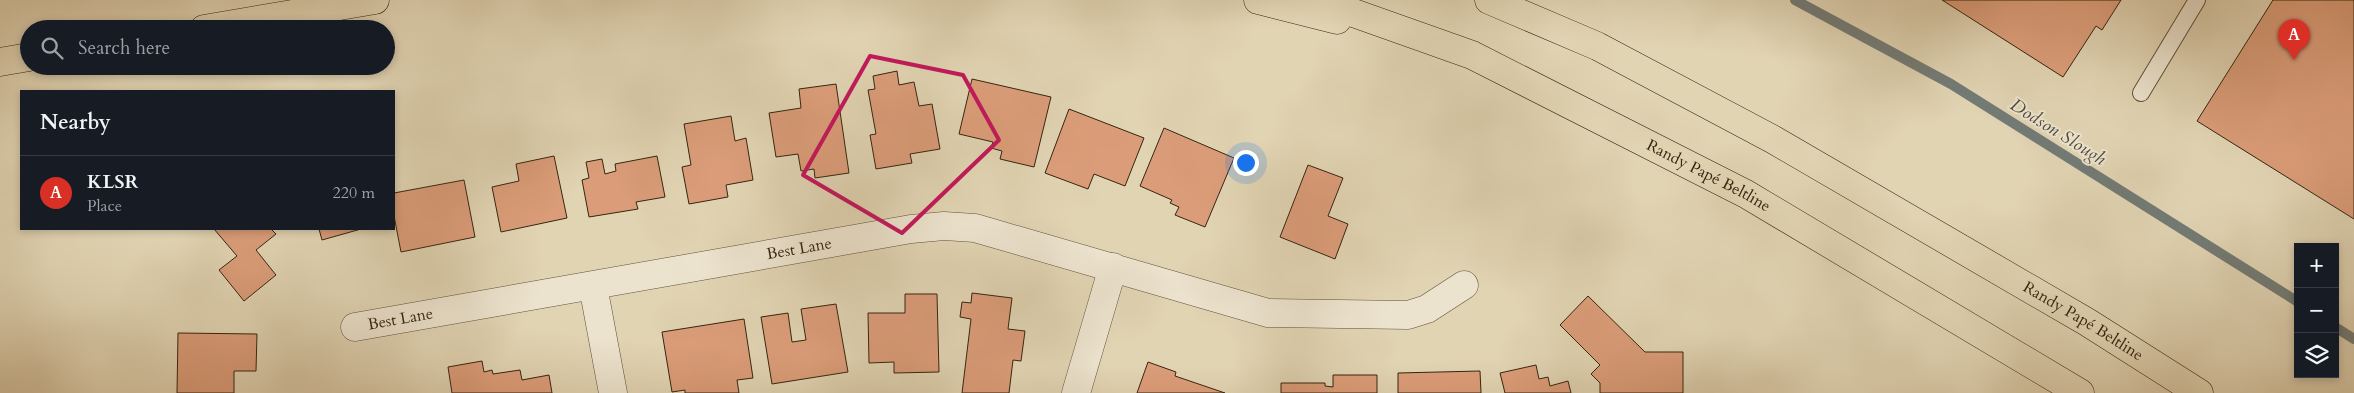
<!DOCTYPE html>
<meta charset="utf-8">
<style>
:root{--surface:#171b24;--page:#242831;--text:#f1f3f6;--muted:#9ea1a6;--line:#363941;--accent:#d93025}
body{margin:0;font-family:Cardo,serif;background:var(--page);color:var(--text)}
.controls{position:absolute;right:15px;bottom:15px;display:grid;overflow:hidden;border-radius:0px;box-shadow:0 2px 8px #0003}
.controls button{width:45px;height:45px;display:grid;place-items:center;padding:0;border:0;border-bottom:1px solid var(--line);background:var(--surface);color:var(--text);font:25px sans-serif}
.you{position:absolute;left:1245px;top:162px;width:18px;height:18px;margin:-12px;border:4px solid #fff;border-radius:50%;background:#1a73e8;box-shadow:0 0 0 8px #1a73e833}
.badge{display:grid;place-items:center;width:32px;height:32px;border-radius:50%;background:var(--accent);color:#fff;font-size:16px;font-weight:700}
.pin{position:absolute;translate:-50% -41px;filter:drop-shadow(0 1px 2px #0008)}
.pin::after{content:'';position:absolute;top:26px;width:18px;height:15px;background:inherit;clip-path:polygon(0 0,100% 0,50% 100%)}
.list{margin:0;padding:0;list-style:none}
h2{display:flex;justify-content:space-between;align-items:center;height:65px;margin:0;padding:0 20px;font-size:21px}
h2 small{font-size:16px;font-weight:400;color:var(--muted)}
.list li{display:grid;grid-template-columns:32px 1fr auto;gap:15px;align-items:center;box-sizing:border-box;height:75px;padding:0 20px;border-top:1px solid var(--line)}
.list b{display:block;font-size:19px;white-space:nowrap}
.list p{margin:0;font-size:16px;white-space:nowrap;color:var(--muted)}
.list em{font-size:16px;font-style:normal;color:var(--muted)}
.icon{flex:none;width:28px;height:28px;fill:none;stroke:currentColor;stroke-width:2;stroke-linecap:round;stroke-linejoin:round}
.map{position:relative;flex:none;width:2354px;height:393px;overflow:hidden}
.search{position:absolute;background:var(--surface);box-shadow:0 2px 8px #0003;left:20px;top:20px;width:375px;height:55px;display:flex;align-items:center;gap:12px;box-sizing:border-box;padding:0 18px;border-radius:28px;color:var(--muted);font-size:19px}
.panel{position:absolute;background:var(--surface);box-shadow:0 2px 8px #0003;left:20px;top:90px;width:375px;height:140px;border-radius:0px}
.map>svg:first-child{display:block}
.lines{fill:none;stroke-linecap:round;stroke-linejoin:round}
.stream{stroke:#727b76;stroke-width:10}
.building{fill:#db9d79;stroke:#342511}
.lane-casing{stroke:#5f513a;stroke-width:18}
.street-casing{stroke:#5f513a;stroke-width:29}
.highway-casing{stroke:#342511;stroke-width:29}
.lane{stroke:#ece3ce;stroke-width:16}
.street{stroke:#ece3ce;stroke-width:28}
.highway{stroke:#e1d4b3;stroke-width:28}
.marked{fill:none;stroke:#c2185b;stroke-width:4;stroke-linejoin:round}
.labels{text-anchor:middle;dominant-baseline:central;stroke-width:4;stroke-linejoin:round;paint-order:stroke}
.street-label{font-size:16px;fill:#342511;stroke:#ece3ce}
.water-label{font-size:18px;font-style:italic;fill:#4e493b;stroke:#ece3ce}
</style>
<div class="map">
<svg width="2354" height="393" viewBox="0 0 2354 393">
<rect width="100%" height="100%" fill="#e1d4b3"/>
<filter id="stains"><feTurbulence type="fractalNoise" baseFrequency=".004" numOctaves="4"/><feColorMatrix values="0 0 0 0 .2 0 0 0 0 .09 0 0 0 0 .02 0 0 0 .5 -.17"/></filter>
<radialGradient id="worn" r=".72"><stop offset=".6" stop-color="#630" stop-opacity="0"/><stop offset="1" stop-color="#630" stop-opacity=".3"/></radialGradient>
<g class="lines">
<!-- stream -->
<g class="stream">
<polyline points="1795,0 1951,84 2298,302"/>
<polyline points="2335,327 2354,339"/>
</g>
</g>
<!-- building -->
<g class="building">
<polygon points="1942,0 2121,0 2102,30 2096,26 2063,77"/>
<polygon points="2273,0 2354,0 2354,219 2197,121"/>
<polygon points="897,71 899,85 914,82 919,106 932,104 940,149 910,154 912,163 876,169 870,135 876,134 868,90 875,89 873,76"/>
<polygon points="972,79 1051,97 1034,167 1000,159 1002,151 991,148 993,142 959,134"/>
<polygon points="836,84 849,173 815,178 814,169 801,171 798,154 776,157 769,113 801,108 799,89"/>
<polygon points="1069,109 1144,138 1125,186 1094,174 1088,189 1045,173"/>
<polygon points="731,116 735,141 746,138 753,180 726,185 728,197 689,204 682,167 691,165 684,124"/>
<polygon points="1164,128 1234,158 1205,227 1175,215 1179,207 1170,203 1172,200 1140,186"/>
<polygon points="554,156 567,218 501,232 492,187 519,181 516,164"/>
<polygon points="657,156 665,197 636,202 638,209 589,217 582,180 589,178 586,162 602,159 605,174 616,171 615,164"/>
<polygon points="1308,165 1343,178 1328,216 1348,224 1335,259 1280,237"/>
<polygon points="464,180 475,237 401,252 394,216 394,193"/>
<polygon points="214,229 271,229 276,234 256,250 276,275 244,301 219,270 237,256"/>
<polygon points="319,229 361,229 322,240"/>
<polygon points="972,293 1012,298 1008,329 1025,331 1021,361 1013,360 1009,393 962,393 971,319 960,317 962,302 971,303"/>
<polygon points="905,294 937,294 939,372 894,373 894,362 869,363 868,313 905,313"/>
<polygon points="1588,296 1645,352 1683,352 1683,393 1600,393 1600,383 1591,374 1600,365 1560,325"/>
<polygon points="836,304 848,372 772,384 761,317 788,313 792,342 806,340 801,309"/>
<polygon points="744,319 753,378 737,380 739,393 685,393 685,390 672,392 662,332"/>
<polygon points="178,333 257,334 256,371 234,371 234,393 177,393"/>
<polygon points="482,361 484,372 492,370 493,374 520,370 522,380 549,375 552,393 452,393 448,367"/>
<polygon points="1148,362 1176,372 1175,376 1225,393 1137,393"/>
<polygon points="1536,365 1539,379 1548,377 1550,386 1568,381 1571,393 1505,393 1500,373"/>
<polygon points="1480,371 1481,393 1398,393 1398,373"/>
<polygon points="1333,375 1377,375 1377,393 1281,393 1281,383 1325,383 1325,386 1333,387"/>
</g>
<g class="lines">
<!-- lane casing -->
<g class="lane-casing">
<polyline id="lane" points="2141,93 2197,0"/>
</g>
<!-- street casing -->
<g class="street-casing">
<g id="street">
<polyline points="593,286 613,393"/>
<path id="s1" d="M355,327L911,229L944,226L975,228L1268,313L1408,315L1427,309L1464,285"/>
<polyline points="1076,393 1113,267"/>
</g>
</g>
<!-- highway casing -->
<g class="highway-casing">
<g id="highway">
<polyline points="1258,0 1337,20"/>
<path id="s2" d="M1317,0L1472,55L1746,194L2080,393"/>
<path id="s3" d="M1489,0L1597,46L1774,140L2087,322L2199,393"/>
<polyline points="204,29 375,0"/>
<polyline points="0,62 29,57"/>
</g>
</g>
<!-- lane -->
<use href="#lane" class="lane"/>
<!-- street -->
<use href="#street" class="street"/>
<!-- highway -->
<use href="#highway" class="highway"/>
</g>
<!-- marked area -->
<path class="marked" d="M870,56L963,75L999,140L902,233L803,175Z"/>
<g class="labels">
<!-- street labels -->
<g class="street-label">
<text stroke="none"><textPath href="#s2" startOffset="430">Randy Papé Beltline</textPath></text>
<text stroke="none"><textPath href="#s1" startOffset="451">Best Lane</textPath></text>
<text stroke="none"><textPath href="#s1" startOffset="46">Best Lane</textPath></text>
<text stroke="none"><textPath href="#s3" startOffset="676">Randy Papé Beltline</textPath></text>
</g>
<!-- water labels -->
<g class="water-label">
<text transform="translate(2058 132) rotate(32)">Dodson Slough</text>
</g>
</g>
<rect width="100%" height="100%" filter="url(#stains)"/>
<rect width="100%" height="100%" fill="url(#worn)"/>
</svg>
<div class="controls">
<button>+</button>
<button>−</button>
<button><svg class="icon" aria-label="layers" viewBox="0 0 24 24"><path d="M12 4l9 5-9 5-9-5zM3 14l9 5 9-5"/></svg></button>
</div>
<div class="you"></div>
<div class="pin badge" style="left:2294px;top:60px">A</div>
<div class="search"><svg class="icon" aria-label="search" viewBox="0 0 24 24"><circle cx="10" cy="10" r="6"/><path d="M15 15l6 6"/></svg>Search here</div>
<section class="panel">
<h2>Nearby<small></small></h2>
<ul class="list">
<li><span class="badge">A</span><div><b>KLSR</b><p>Place</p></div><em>220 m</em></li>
</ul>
</section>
</div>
